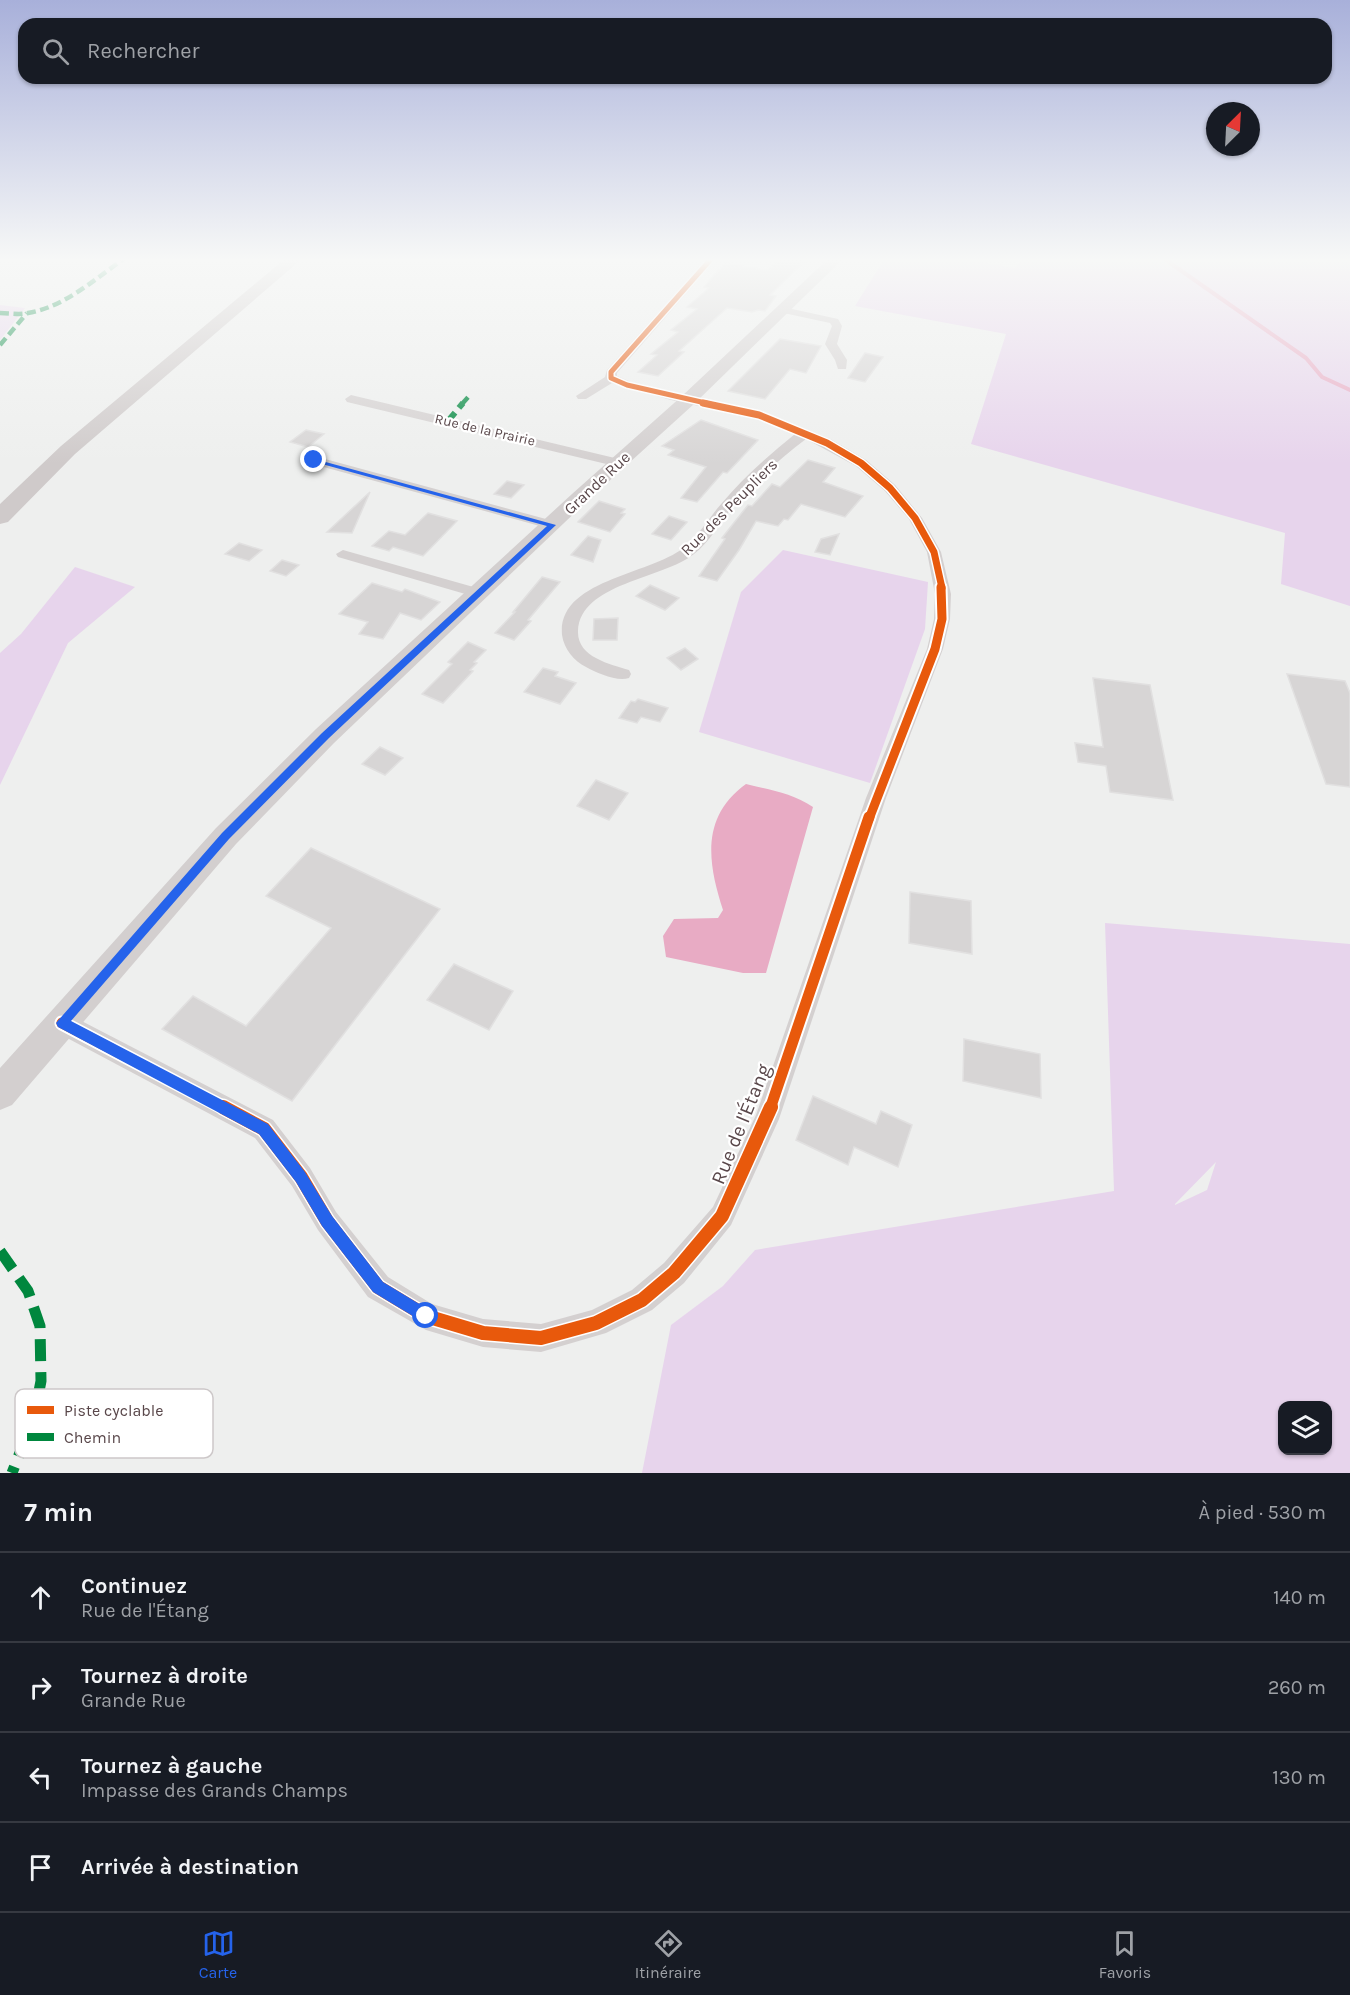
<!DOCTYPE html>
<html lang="fr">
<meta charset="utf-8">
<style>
:root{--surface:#171b24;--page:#242831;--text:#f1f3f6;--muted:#9ea1a6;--line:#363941;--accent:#2563eb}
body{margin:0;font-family:Karla,sans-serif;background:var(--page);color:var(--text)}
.controls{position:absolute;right:18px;bottom:18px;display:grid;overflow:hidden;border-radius:12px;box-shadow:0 2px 4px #0004}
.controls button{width:54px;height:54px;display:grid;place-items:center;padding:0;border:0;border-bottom:2px solid var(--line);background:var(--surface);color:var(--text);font:30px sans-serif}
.compass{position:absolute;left:1206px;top:102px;width:54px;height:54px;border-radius:50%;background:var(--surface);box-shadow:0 2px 4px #0004;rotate:24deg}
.stop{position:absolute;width:18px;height:18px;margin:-14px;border:4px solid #2563eb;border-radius:50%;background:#fff}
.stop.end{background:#2563eb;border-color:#fff;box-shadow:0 2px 6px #0008}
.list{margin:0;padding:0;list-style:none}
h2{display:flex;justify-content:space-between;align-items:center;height:78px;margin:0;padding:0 24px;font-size:26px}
h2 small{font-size:20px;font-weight:400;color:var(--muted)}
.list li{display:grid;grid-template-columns:39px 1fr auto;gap:18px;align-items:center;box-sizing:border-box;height:90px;padding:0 24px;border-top:2px solid var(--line)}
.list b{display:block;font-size:22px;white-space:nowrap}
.list p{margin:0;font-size:20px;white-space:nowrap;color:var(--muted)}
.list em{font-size:20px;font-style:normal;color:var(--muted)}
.icon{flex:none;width:33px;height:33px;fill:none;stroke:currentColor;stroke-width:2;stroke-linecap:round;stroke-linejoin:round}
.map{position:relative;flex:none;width:1350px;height:1473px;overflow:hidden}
.search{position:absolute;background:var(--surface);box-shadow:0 2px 4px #0004;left:18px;right:18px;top:18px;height:66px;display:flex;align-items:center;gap:15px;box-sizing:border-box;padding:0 21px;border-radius:18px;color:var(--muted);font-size:22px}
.sheet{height:438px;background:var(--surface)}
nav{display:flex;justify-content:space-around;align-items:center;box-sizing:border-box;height:84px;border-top:2px solid var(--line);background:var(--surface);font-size:16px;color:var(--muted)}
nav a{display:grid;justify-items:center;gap:3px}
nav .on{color:var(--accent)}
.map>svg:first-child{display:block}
.green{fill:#e7d4ec;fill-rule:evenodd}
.water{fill:#e8abc4}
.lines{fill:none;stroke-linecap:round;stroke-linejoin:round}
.stream{stroke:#e8abc4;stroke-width:4}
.building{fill:#d7d5d5;stroke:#e1e0e0;stroke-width:1.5}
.street{fill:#d4d0d0;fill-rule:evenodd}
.secondary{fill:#d3cfcf;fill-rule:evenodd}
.primary{fill:#cfcaca;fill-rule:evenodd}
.quiet-far2{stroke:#00873e;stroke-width:4.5;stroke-dasharray:9 4.5;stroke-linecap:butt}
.quiet-far1{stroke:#00873e;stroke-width:6;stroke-dasharray:11 6;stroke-linecap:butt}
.quiet{stroke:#00873e;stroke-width:11;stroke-dasharray:22 11;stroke-linecap:butt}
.cycleway-far4-casing{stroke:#fff;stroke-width:8}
.cycleway-far3-casing{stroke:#fff;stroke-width:10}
.cycleway-far2-casing{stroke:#fff;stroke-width:13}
.cycleway-far1-casing{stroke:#fff;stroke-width:15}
.cycleway-casing{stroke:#fff;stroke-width:17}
.cycleway-far4{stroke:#e8590c;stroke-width:5}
.cycleway-far3{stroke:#e8590c;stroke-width:7}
.cycleway-far2{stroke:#e8590c;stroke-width:9}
.cycleway-far1{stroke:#e8590c;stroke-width:11}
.cycleway{stroke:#e8590c;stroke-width:14}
.route{fill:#2563eb}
.labels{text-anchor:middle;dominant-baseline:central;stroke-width:4.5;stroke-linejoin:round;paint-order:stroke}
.far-street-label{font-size:14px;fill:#59474a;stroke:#fff}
.street-label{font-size:16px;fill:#59474a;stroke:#fff}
.near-street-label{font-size:20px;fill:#59474a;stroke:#fff}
.key{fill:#fff;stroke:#cdc8c9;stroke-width:1.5}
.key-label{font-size:16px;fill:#59474a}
</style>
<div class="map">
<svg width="1350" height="1473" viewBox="0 0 1350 1473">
<rect width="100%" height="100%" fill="#eeefee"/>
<!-- green -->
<g class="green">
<polygon points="885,258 958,258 1015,268 1023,258 1350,258 1350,606 1281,584 1285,533 971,444 1006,334 855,306"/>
<polygon points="0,305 25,308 0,340"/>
<polygon points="783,550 928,582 925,629 870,783 699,732 741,592"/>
<polygon points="75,567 135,587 68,643 0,785 0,653 21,634"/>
<path d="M1105,923L1350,944V1473H642L671,1325L723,1286L755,1250L1114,1191ZM1216,1162L1207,1190L1175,1205V1204ZM1282,1406H1328V1450H1282Z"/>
</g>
<!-- water -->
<path class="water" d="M746,784C770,790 792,793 813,807L766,973H743L666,957L663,936L674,919L718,918L723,910C708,864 700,817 746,784Z"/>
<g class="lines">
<!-- stream -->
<polyline class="stream" points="1163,258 1306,358 1322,377 1350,390"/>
</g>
<!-- building -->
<g class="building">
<polygon points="782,258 808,258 770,295 776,296 765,311 758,310 752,312 727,308 679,351 684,352 658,376 638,372 657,355 651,354 678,332 671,330 697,309 687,307 709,288 704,287 725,263 767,270"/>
<polygon points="780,339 821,346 806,373 790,369 765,399 728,391"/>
<polygon points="865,353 883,357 865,382 848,378"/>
<polygon points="701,420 758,440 727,473 723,472 697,502 681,498 706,467 668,455 674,450 662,446"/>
<polygon points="306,430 324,434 308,447 290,442"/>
<polygon points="808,460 835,468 823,482 863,496 845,517 801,504 788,520 784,519 778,526 756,521 739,550 717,581 699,576 725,539 722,538 748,505 752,506 772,484 780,487"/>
<polygon points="507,481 524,485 511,498 494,494"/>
<polygon points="370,492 352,533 327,532"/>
<polygon points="599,501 625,509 621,513 625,514 610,532 578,522"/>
<polygon points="428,513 457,521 423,556 393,547 389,551 372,546 389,531 405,535"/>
<polygon points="669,516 687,522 671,540 652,534"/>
<polygon points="839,534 830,555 815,552 821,539"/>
<polygon points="588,536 601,540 593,562 571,555"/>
<polygon points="239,543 262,550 249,561 225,554"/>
<polygon points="282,560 299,565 286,576 270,571"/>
<polygon points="542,577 560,582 528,620 531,621 514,640 495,633 515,612 513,612"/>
<polygon points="372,583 402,592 405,589 440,602 421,620 400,613 383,639 359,634 368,622 339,614"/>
<polygon points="650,585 679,598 665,610 636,596"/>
<polygon points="618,618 617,640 593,640 594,619"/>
<polygon points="468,642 486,650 474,662 477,663 470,670 473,671 443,703 422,694 452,664 448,662"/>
<polygon points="685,648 698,659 681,670 667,658"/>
<polygon points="543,668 558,672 555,676 576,683 560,704 524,692"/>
<polygon points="1287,674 1345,681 1350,693 1350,787 1326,784"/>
<polygon points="1093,678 1150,685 1173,800 1110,792 1106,766 1078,762 1075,743 1103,747"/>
<polygon points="638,699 668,708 660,722 641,717 637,723 619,718 631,701 635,702"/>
<polygon points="380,747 403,758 385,775 362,764"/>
<polygon points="596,780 628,793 609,820 577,806"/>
<polygon points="311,848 440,909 292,1101 162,1029 193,996 246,1026 331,928 266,896"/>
<polygon points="910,892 971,901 972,954 909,943"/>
<polygon points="454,964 513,991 489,1030 427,1000"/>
<polygon points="964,1039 1040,1054 1041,1098 963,1081"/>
<polygon points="813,1096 876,1124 881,1111 912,1125 898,1167 854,1147 848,1165 796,1140"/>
</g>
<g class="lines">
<!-- street -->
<g class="street">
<path d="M707,258H717L617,373V376L631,382L671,392L763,412L832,440L866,460L895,485L922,518L941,552L951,594L950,619L943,649L886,798L779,1119L731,1225L684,1283L652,1310L606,1333L541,1352L483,1347L426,1330L368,1297L318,1230L292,1186L255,1138L54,1031L51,1023L54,1015L62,1012L70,1015L273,1120L310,1168L336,1212L388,1277L432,1304L483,1319L541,1324L592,1310L632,1290L664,1263L713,1207L756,1115L866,798L927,649L934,619L935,594L927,552L909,519L885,491L856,466L806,439C779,459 754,483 732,508C719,523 710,542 694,554C663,579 580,583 578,631C577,657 610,664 629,670L631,674L629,678C617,682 597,673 586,667C574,661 564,649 562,635C557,578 655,575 687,545C701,533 710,516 722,503C743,478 769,455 795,434L755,418L671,400L612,383L586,399H578L576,396L605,377L607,370Z"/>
<polygon points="783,307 838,319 842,326 837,344 847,360 846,369 838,369 835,360 825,344 832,326 830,323 779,312 778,310"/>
<polygon points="351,395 619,459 626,463 619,467 347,402 345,399"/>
<polygon points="314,456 557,522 559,525 552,529 547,528 309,463 307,460 309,457"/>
<polygon points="343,550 484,590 487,593 479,598 338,557 336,554"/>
</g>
<!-- secondary -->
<polygon class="secondary" points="829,258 844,258 694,404 586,502 334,743 236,844 12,1105 0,1110 0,1068 216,828 316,729 572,494 682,396"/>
<!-- primary -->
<polygon class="primary" points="286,258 303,258 75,454 8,522 0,524 0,504 61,446"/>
<!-- quiet-far2 -->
<g class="quiet-far2">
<path d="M0,313C9,313 19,315 28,313C65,307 96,278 125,258"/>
<polyline points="0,345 27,313"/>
<polyline points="462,404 470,395"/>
</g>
<!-- quiet-far1 -->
<polyline class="quiet-far1" points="448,421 463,403"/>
<!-- quiet -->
<polyline class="quiet" points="0,1251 28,1291 40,1326 41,1381 34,1417 12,1473"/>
<!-- cycleway-far4 casing -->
<g class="cycleway-far4-casing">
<polyline id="cycleway-far4" points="710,404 627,385 611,378 611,372 712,258"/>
</g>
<!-- cycleway-far3 casing -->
<g class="cycleway-far3-casing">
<polyline id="cycleway-far3" points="703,403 759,415 827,443 861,463 890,488 915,518 934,552 942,588"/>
</g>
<!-- cycleway-far2 casing -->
<g class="cycleway-far2-casing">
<polyline id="cycleway-far2" points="869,819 935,649 942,619 941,587"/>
</g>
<!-- cycleway-far1 casing -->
<g class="cycleway-far1-casing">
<g id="cycleway-far1">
<polyline points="62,1023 226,1109"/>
<polyline points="770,1109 869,817"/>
</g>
</g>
<!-- cycleway casing -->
<g class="cycleway-casing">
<polyline id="cycleway" points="223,1107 264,1129 301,1177 327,1221 378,1287 426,1316 483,1333 541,1338 596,1323 642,1300 674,1273 722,1216 771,1107"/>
</g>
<!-- cycleway-far4 -->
<use href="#cycleway-far4" class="cycleway-far4"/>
<!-- cycleway-far3 -->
<use href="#cycleway-far3" class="cycleway-far3"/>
<!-- cycleway-far2 -->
<use href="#cycleway-far2" class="cycleway-far2"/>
<!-- cycleway-far1 -->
<use href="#cycleway-far1" class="cycleway-far1"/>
<!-- cycleway -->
<use href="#cycleway" class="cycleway"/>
</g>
<!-- sky -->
<linearGradient id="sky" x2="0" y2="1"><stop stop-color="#a8b0da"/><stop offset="0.56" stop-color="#f7f8f7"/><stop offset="1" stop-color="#f7f8f7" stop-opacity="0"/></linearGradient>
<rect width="1350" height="464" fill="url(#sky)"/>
<!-- route -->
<polygon class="route" points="311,458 556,525 329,738 229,839 71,1021 268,1124 305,1172 332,1216 383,1282 431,1311 433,1316 431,1322 426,1324 373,1292 322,1226 296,1182 259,1134 58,1027 56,1023 222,833 322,733 547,526 311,461"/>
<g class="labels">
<!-- far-street labels -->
<g class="far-street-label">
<text transform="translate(485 430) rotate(13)">Rue de la Prairie</text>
</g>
<!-- street labels -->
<g class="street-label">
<text transform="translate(597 483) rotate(-43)">Grande Rue</text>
<text transform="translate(729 507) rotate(-45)">Rue des Peupliers</text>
</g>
<!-- near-street labels -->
<g class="near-street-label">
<text transform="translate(741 1124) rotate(-68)">Rue de l'Étang</text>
</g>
</g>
<!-- legend -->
<rect x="15" y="1389" width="198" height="69" rx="9" class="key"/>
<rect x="27" y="1406" width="27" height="8" fill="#e8590c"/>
<rect x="27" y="1433" width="27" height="8" fill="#00873e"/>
<g class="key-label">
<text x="64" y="1416">Piste cyclable</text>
<text x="64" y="1443">Chemin</text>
</g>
</svg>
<div class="controls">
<button><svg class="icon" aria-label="layers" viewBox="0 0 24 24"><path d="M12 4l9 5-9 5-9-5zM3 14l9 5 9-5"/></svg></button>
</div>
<svg class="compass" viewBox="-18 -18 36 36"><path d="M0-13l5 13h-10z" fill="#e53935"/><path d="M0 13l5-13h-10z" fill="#9ea1a6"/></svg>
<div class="stop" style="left:426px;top:1316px"></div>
<div class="stop end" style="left:314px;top:460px"></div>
<div class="search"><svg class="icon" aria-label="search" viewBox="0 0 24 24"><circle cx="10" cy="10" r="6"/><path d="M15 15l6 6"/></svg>Rechercher</div>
</div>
<section class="sheet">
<h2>7 min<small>À pied · 530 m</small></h2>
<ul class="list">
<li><svg class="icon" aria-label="ahead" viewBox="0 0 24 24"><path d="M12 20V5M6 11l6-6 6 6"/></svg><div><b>Continuez</b><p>Rue de l'Étang</p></div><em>140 m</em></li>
<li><svg class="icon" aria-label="right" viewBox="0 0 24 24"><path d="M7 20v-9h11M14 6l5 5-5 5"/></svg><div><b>Tournez à droite</b><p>Grande Rue</p></div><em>260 m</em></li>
<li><svg class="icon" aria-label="left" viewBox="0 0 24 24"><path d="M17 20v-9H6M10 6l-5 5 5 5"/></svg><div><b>Tournez à gauche</b><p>Impasse des Grands Champs</p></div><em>130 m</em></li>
<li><svg class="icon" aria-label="arrive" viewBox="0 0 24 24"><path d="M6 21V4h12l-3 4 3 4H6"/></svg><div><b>Arrivée à destination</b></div></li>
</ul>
</section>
<nav>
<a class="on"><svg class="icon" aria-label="map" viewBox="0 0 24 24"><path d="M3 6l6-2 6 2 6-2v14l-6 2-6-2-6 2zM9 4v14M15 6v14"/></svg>Carte</a>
<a><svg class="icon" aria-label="directions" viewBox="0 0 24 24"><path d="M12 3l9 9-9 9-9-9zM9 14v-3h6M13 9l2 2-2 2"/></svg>Itinéraire</a>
<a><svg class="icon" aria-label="saved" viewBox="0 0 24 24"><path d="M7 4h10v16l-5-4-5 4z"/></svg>Favoris</a>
</nav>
